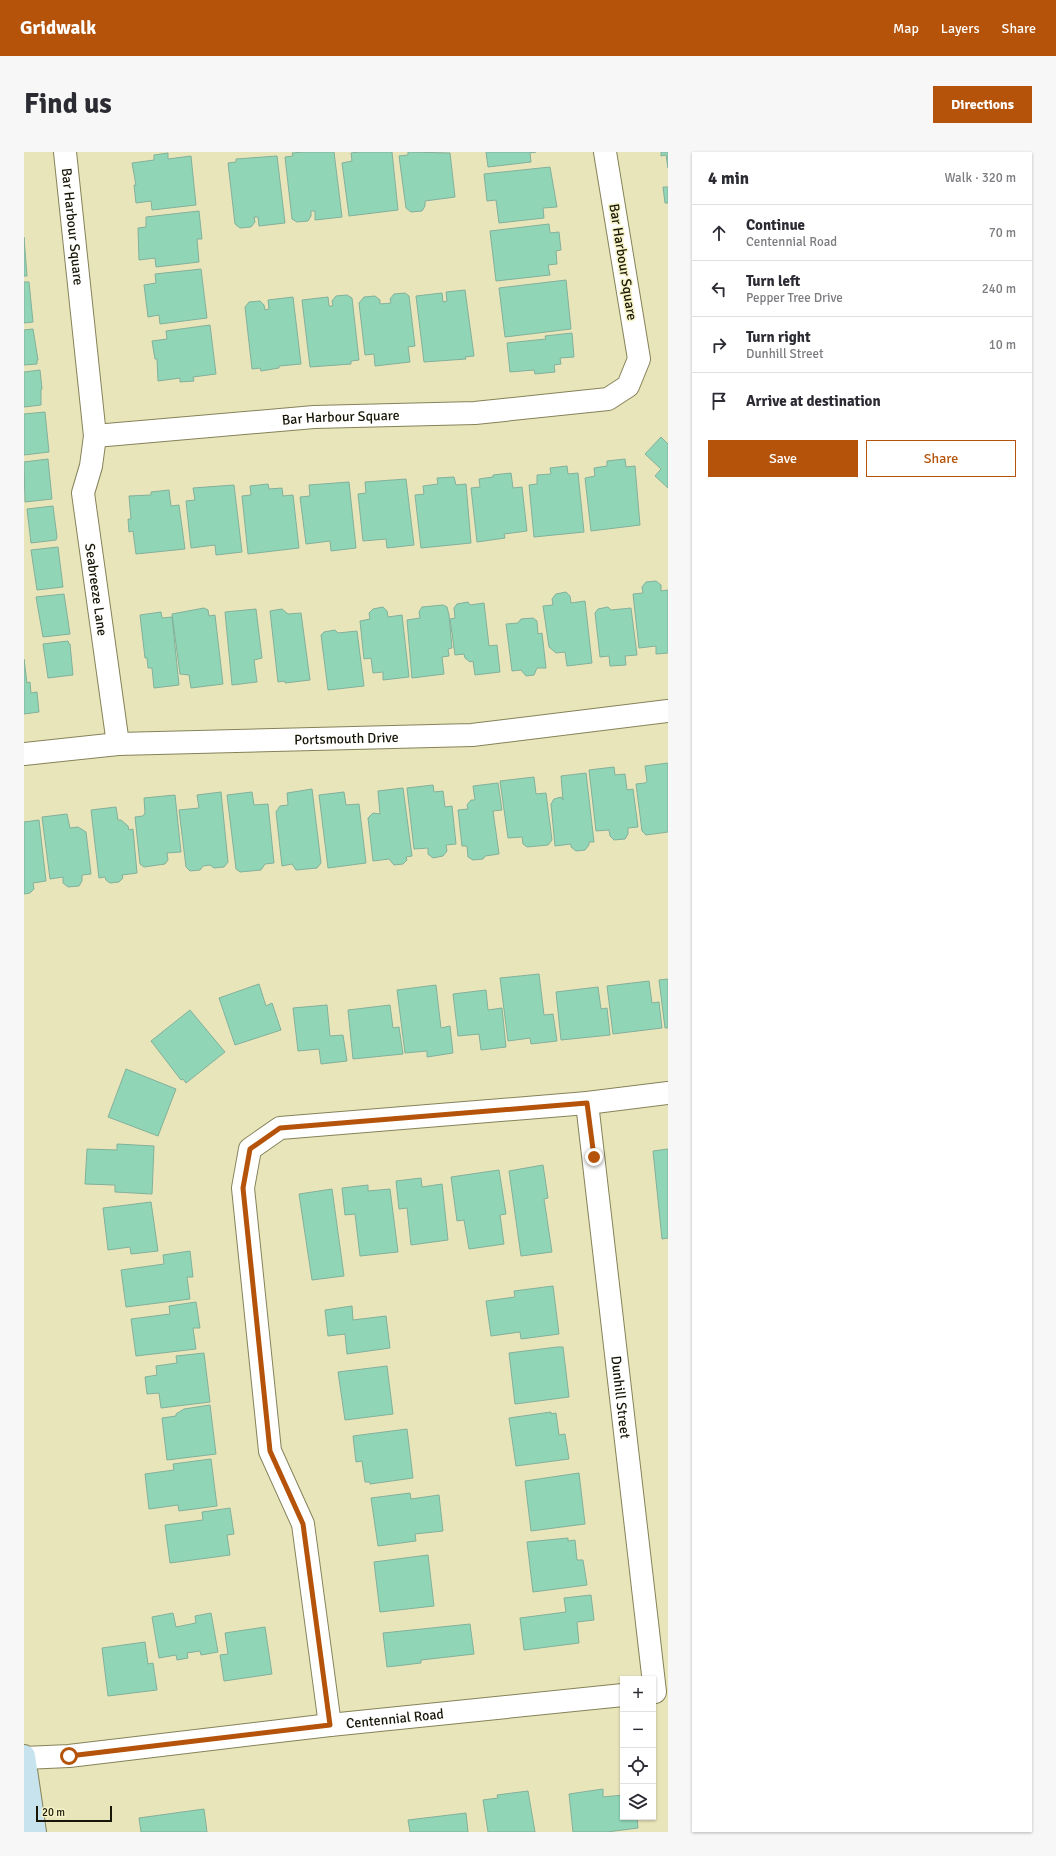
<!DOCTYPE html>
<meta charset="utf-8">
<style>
:root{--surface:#fff;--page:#f7f7f7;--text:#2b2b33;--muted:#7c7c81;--line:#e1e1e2;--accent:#b45309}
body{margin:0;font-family:Signika,sans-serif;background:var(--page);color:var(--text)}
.controls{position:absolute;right:12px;bottom:12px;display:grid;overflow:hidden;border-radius:0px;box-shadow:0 1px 3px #0004}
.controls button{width:36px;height:36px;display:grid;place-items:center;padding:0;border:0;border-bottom:1px solid var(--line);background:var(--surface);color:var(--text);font:20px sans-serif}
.scale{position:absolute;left:12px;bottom:10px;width:76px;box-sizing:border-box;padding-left:4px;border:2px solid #181607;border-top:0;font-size:11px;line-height:14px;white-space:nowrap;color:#181607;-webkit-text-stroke:3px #f5f3c6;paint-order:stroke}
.stop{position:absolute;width:12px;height:12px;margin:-9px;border:3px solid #b45309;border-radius:50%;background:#fff}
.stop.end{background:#b45309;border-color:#fff;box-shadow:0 1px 4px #0008}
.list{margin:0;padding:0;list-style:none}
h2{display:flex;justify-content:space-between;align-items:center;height:52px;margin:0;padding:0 16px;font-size:17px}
h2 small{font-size:13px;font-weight:400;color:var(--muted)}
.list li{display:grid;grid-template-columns:26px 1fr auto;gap:12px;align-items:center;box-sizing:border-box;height:56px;padding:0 16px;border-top:1px solid var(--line)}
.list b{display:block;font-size:15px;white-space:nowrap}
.list p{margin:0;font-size:13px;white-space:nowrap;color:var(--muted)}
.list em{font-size:13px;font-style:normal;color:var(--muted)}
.actions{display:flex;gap:8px;padding:12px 16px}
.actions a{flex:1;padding:9px 0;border:1px solid var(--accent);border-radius:0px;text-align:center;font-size:14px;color:var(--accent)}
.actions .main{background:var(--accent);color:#fff}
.icon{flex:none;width:22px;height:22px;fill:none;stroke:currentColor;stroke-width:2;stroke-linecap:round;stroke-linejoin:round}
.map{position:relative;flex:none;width:644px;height:1680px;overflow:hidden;border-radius:0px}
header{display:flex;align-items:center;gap:24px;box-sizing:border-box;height:56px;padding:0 20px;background:var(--accent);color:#fff}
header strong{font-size:19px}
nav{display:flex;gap:22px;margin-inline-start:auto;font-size:14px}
.intro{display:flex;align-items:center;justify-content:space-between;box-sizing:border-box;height:96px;padding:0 24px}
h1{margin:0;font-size:28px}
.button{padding:10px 18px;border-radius:0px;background:var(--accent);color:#fff;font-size:14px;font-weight:700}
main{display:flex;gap:24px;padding:0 24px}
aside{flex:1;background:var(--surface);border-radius:0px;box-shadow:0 1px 3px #0004}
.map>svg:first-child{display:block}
.building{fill:#90d6b6;stroke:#83b09b}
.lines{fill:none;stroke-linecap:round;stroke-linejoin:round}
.street-casing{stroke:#858259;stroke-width:24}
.secondary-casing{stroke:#858259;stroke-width:24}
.street{stroke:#fff;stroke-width:22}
.secondary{stroke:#c7e4ee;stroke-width:22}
.route{stroke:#b45309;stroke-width:5}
.labels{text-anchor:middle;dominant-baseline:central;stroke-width:3;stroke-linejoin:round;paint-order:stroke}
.street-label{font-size:14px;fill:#181607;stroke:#f5f3c6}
</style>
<header>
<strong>Gridwalk</strong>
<nav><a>Map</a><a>Layers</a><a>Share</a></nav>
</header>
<div class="intro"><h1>Find us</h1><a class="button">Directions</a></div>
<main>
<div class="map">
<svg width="644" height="1680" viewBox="0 0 644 1680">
<rect width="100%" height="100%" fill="#e8e5ba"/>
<!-- building -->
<g class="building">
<polygon points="280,0 310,0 318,65 291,68 291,59 287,59 287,64 284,69 273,70 268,67 261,5 269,4 268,1"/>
<polygon points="336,0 368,0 374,58 325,64 318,11 328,9 327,1"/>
<polygon points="384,0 426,1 431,45 401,49 401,54 398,59 387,60 382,56 375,4 384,3"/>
<polygon points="462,0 512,0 506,1 507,10 464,15"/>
<polygon points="637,0 644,0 644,16 642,3 637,4"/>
<polygon points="144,1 144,7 167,4 172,53 128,58 127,49 112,51 110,33 112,33 108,11 130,8 130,3"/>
<polygon points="253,4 261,71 235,74 234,65 230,65 231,70 227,75 216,76 211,72 204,11 212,10 212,7"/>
<polygon points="526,15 533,55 519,56 520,66 475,71 472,48 463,49 460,22"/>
<polygon points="639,35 644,35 644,51 641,51"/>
<polygon points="175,59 178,87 173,87 175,110 132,115 131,106 115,108 114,76 122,75 122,65"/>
<polygon points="525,72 526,81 535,80 537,98 532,99 533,112 524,113 526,123 472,129 466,79"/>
<polygon points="0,85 3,124 0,124"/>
<polygon points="177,117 183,166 136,172 135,163 124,165 120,133 132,131 131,122"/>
<polygon points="542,128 547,177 481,185 475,136"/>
<polygon points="0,130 5,130 9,170 0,171"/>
<polygon points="441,138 450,204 441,205 442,207 400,210 392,144 418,141 419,150 423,149 422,140"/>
<polygon points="381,141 385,144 391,194 384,195 386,210 351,214 350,202 341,203 335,151 340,145 351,144 356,148 356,152 367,151 366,147 370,142"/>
<polygon points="323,143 328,146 335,208 327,209 327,212 286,215 278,148 304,145 305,154 309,154 308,149 312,144"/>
<polygon points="269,145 277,212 255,214 255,216 237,219 236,216 228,217 221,155 225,150 236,149 240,153 241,158 245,157 244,148"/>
<polygon points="186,173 192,222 169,225 170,229 156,230 156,226 134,229 133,207 131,207 128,189 143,187 142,179"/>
<polygon points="9,177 14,208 13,208 13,212 0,213 0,178"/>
<polygon points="548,181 550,205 536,206 537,212 530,213 531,220 511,222 510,218 486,220 483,191 522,187 521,184"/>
<polygon points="16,218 18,237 17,237 17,253 0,255 0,220"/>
<polygon points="21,260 25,300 0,303 0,262"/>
<polygon points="637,285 644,292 644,336 631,324 637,317 621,302"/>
<polygon points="24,307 28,347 1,350 0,310"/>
<polygon points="601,307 602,315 611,314 616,373 567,379 561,326 571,324 570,316 583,314 583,309"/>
<polygon points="543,314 544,322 554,321 560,380 510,385 505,333 513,332 513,323 527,322 526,316"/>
<polygon points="487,321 489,336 498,335 503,379 480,382 481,386 453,390 447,336 456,335 455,327 469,325 469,323"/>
<polygon points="430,325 432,333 442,332 447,391 397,396 391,343 400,342 399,334 414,332 413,326"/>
<polygon points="382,327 390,393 363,396 362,387 339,389 334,342 342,341 341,330"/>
<polygon points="325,330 332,396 307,399 306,389 282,392 276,345 286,344 285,333"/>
<polygon points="244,332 245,337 258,336 259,344 269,343 275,396 224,402 218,344 227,343 226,334"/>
<polygon points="210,333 218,400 192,403 191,393 167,396 162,349 171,348 169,336"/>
<polygon points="145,338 147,354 155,353 161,397 112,402 109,379 105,380 104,367 107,367 105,344 127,343 127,340"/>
<polygon points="29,354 33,385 32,388 7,391 3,357"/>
<polygon points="34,395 39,435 13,438 7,398"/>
<polygon points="632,429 637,433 637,439 644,438 644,501 632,502 632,494 615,496 609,442 619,441 618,435 622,430"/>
<polygon points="542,440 546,444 547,451 561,449 568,511 543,514 541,500 532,501 525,495 519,454 529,453 528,447 532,442"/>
<polygon points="40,442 46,482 19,485 12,445"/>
<polygon points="444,450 446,453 460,451 465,494 473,493 476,520 451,523 449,509 446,510 441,506 440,502 431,503 426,467 431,466 430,456 433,452"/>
<polygon points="419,453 423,455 425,463 428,496 424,497 425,504 418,505 420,522 388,526 383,468 396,466 395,460 398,455"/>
<polygon points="359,455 363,459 364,465 378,463 385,525 359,528 359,520 349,521 347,506 340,507 336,469 346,467 345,461 349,457"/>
<polygon points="584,455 587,458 607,456 613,503 601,504 602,513 586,514 585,504 576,505 571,461 574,457"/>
<polygon points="180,456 184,458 185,464 191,463 199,532 167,536 165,523 156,522 148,462"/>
<polygon points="232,457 238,506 230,508 233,530 208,533 201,460"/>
<polygon points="258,457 264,462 277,461 286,528 261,531 261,529 254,530 246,459"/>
<polygon points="137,460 138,466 148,465 155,533 130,536 128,516 124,516 123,506 121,506 116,463"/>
<polygon points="509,466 513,469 514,482 518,481 522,516 513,516 510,523 502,524 497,518 488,519 482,472 494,471 497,467"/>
<polygon points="311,478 314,481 333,479 340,534 304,538 297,483 300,480"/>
<polygon points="44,489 45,492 46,492 49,523 24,526 19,492"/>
<polygon points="0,507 3,531 6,530 7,541 13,540 15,560 0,562"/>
<polygon points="644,611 644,680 622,683 618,679 612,632 621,631 623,629 621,614"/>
<polygon points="590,615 591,623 601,622 603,638 609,637 614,675 604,676 604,682 601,687 590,688 586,684 585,678 572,679 565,618"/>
<polygon points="562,621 570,690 565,690 565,693 561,698 552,699 547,695 547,692 531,694 527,652 530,647 537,645 539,648 537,624"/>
<polygon points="510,625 512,642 522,641 528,688 524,693 503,695 499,692 498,685 484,686 476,629"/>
<polygon points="474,631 478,658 469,659 475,702 461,704 459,707 449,708 444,705 443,694 438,694 434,658 444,657 443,653 447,648 451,648 449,634"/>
<polygon points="409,633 410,640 419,639 421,655 428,654 432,692 422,693 423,699 419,704 409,706 404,702 404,696 390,697 383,636"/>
<polygon points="379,636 388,704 382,705 383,708 379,712 370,713 365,707 349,709 344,666 349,661 356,662 354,639"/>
<polygon points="288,637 297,711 293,716 272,718 268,712 258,714 252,660 256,654 264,653 263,641"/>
<polygon points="197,640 204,710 200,715 190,716 186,713 179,714 176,718 166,719 162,715 155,658 175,656 173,643"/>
<polygon points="228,640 230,653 244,652 250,711 241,712 237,718 216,720 212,717 203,643"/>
<polygon points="320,640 322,653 335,652 342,711 304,716 295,643"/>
<polygon points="151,643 157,700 143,701 144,708 141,712 120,715 116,712 111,665 119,664 121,661 120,646"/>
<polygon points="92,655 94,668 97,668 104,674 105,678 109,677 113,721 98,723 99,726 95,730 86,731 82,728 81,725 75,726 67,658"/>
<polygon points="43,662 46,676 54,675 62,680 67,722 58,723 58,729 55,734 44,735 39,731 39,725 26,727 18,665"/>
<polygon points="15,668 22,729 9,731 10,737 6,741 0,742 0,670"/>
<polygon points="515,822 520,863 529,862 533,889 507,892 506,886 484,889 476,826"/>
<polygon points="644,827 644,876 641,876 635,828"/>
<polygon points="625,829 628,851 635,850 638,876 589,882 583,834"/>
<polygon points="235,832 242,854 248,851 257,878 211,893 195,846"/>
<polygon points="412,833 417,876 426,874 429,901 403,905 403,899 381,901 373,838"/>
<polygon points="574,835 577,857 583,856 586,883 537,888 532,840"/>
<polygon points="462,838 464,858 478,856 482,895 457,898 455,882 434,884 429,842"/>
<polygon points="303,853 306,884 319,883 323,909 297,912 295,897 274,899 269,856"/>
<polygon points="366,853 369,876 375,875 379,902 329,907 324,858"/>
<polygon points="166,858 201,900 162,931 159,927 157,928 127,889"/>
<polygon points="102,917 152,937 134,984 84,965"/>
<polygon points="93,992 130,994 128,1042 91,1040 91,1033 61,1032 63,997 93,998"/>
<polygon points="644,997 644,1086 638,1087 629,999"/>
<polygon points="519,1013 524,1046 520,1047 528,1100 497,1104 485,1019"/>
<polygon points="475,1018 482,1062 476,1063 480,1092 445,1097 440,1068 433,1069 427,1025"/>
<polygon points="397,1026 398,1035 418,1032 424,1088 387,1093 383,1056 375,1057 372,1029"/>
<polygon points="344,1033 344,1039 366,1037 374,1100 336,1104 331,1062 321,1063 318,1036"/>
<polygon points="308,1037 320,1124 288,1128 275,1042"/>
<polygon points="127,1050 134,1099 107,1102 106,1095 84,1098 79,1056"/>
<polygon points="166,1099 169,1125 163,1125 166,1147 102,1155 97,1118 140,1112 139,1103"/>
<polygon points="529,1134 535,1182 497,1187 496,1180 467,1184 462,1149 491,1145 490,1139"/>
<polygon points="172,1150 176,1176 169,1176 172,1197 112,1204 107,1167 146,1162 145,1154"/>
<polygon points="328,1154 329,1168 362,1164 366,1196 323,1202 321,1182 304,1184 301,1158"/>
<polygon points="533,1195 539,1195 545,1245 491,1252 485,1201"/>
<polygon points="180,1201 186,1250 137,1256 135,1241 123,1242 121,1225 133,1223 132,1214 153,1211 152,1204"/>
<polygon points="363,1214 369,1262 321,1268 314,1220"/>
<polygon points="186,1253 192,1302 143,1308 138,1266 152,1264 152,1262 160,1257"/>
<polygon points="527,1260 527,1262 532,1261 535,1283 541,1282 545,1307 492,1314 485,1266"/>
<polygon points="383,1277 389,1326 346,1332 346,1330 341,1330 338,1309 332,1310 329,1284"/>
<polygon points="187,1307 193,1354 155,1359 154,1353 125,1357 121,1322 150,1318 149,1312"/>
<polygon points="555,1321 561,1372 507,1379 501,1329"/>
<polygon points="386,1341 387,1347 415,1343 419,1379 391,1382 392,1389 354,1394 347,1346"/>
<polygon points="206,1356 210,1382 203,1383 206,1403 146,1411 141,1373 179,1368 178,1360"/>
<polygon points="544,1386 544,1389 551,1388 553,1408 559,1408 563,1433 509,1440 503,1390"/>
<polygon points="404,1403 410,1454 356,1460 350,1410"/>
<polygon points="567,1443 570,1468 553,1470 555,1491 500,1498 496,1466 542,1460 540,1446"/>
<polygon points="149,1461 152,1475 172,1471 171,1464 187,1461 194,1500 177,1503 176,1499 163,1501 164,1506 153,1508 152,1503 135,1506 128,1465"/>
<polygon points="446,1472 450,1502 397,1508 397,1511 363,1515 359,1481"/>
<polygon points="241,1475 248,1522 200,1529 196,1503 204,1502 201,1481"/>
<polygon points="121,1490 124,1512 129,1511 133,1538 84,1544 78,1496"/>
<polygon points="579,1637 579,1645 599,1643 599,1665 613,1665 614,1676 583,1680 549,1680 545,1642"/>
<polygon points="504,1639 511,1680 464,1680 459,1648 474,1646 473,1643"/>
<polygon points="180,1657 183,1680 117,1680 115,1666"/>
<polygon points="442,1661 444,1680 386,1680 384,1668"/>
</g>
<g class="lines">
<!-- street casing -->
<g class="street-casing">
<g id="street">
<path id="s1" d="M41,0L71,284L290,265L451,261L584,247L604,234L615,207L581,0"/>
<path id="s2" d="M71,284L67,314L59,341L94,592"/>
<path id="s3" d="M0,602L94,592L448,583L644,559"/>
<path id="s4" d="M563,951L631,1540"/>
<polyline points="306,1573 279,1372 246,1299 219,1036 226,997 256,976 563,951 644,941"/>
<path id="s5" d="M0,1606L45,1604L306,1573L599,1543"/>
</g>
</g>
<!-- secondary casing -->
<g class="secondary-casing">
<polyline id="secondary" points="0,1604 11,1680"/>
</g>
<!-- street -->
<use href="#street" class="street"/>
<!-- secondary -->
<use href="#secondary" class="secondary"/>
</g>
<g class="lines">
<!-- route -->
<polyline class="route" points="45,1604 306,1573 279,1372 246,1299 219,1036 226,997 256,976 563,951 570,1005"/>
</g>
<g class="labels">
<!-- street labels -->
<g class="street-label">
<text stroke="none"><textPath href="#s1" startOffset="75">Bar Harbour Square</textPath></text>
<text transform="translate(599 110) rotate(81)">Bar Harbour Square</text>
<text stroke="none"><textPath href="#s1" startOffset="532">Bar Harbour Square</textPath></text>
<text stroke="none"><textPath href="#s2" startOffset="156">Seabreeze Lane</textPath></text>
<text stroke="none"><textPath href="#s3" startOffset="323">Portsmouth Drive</textPath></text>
<text stroke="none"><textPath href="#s4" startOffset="296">Dunhill Street</textPath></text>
<text stroke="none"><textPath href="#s5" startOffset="373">Centennial Road</textPath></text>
</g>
</g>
</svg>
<div class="controls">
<button>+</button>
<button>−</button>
<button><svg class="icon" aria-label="locate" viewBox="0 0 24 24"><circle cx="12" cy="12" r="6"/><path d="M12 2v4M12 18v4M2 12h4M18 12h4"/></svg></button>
<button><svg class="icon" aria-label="layers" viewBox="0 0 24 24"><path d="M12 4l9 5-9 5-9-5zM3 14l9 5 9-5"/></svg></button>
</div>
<div class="scale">20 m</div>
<div class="stop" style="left:45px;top:1604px"></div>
<div class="stop end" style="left:570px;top:1005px"></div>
</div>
<aside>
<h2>4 min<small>Walk · 320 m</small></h2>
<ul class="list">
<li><svg class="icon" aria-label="ahead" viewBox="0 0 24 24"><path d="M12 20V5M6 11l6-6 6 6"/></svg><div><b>Continue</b><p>Centennial Road</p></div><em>70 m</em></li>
<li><svg class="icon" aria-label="left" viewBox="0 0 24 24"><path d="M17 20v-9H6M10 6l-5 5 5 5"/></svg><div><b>Turn left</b><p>Pepper Tree Drive</p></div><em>240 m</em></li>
<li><svg class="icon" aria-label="right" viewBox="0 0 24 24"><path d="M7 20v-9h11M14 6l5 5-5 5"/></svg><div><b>Turn right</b><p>Dunhill Street</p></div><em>10 m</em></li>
<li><svg class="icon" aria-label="arrive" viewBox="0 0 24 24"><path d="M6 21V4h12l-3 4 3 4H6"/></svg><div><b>Arrive at destination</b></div></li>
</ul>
<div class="actions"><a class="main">Save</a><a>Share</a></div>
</aside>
</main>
